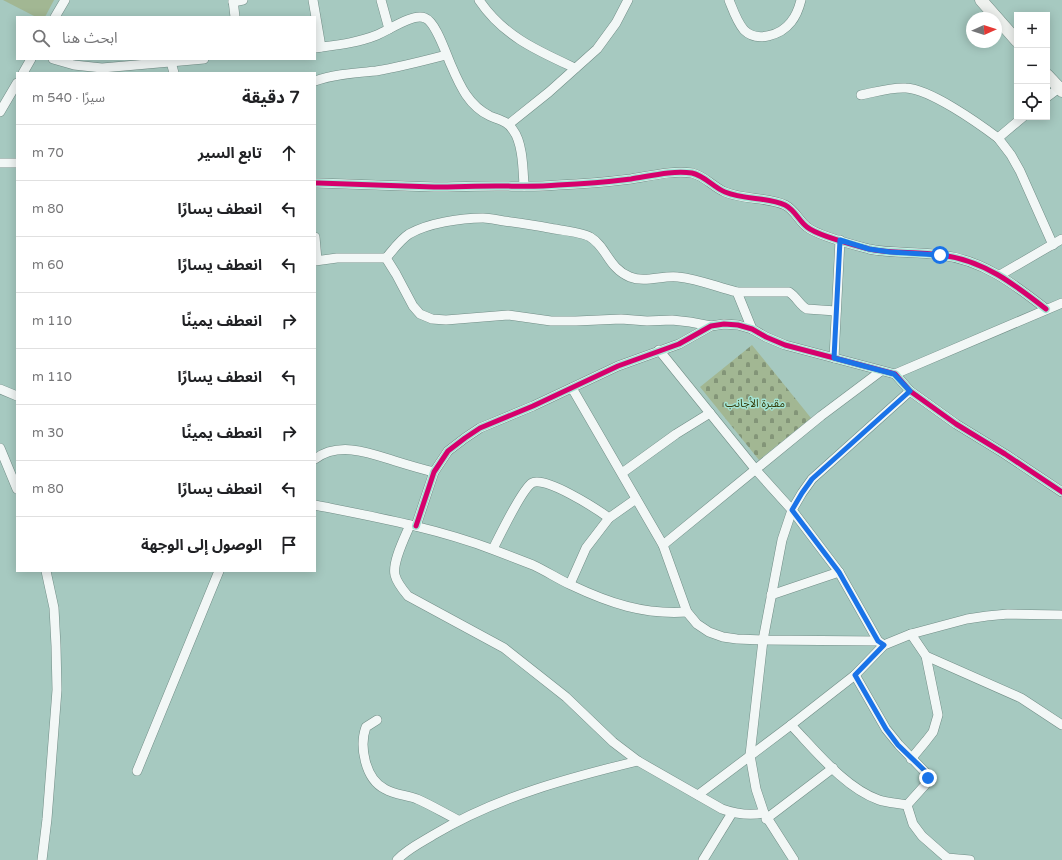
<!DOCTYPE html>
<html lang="ar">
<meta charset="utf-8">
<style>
:root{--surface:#fff;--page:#f2f2f2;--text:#202124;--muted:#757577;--line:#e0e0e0}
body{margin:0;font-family:"Varela Round","Noto Sans Arabic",sans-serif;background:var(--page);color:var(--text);direction:rtl}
.controls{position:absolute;right:12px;top:12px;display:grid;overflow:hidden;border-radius:0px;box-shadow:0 2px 10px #0003}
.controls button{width:36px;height:36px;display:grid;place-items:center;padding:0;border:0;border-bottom:1px solid var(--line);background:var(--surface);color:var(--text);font:20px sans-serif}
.compass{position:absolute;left:966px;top:12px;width:36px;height:36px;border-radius:50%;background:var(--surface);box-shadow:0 2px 10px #0003;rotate:87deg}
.stop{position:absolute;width:12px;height:12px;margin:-9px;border:3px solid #1a73e8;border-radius:50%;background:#fff}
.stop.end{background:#1a73e8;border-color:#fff;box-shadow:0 1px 4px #0008}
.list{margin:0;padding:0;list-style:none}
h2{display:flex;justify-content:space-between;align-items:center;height:52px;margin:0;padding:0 16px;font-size:17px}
h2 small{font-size:13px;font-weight:400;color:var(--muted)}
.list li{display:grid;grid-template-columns:26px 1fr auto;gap:12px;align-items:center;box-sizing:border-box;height:56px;padding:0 16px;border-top:1px solid var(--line)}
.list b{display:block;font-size:15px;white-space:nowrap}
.list em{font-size:13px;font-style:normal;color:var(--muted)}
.icon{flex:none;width:22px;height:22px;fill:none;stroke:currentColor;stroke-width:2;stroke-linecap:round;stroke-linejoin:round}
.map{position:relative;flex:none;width:1062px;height:860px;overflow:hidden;direction:ltr}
.search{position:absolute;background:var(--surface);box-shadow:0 2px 10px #0003;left:16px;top:16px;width:300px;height:44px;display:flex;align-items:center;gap:10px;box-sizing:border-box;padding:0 14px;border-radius:0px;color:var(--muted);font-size:15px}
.panel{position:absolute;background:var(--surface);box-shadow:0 2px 10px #0003;left:16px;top:72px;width:300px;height:500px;border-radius:0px;direction:rtl}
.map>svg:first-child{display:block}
.cemetery{fill:url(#cemetery-stones)}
.pitch{fill:#a2b793}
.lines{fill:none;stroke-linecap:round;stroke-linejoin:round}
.street-casing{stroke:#718d86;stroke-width:10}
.secondary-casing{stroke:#718d86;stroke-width:13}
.street{stroke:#f2f7f6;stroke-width:9}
.secondary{stroke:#eef1ee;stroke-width:12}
.cycleway-casing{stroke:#a4e4d4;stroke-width:8}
.cycleway{stroke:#d6006c;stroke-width:5}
.route{stroke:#1a73e8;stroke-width:5}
.labels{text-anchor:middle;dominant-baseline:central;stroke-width:3;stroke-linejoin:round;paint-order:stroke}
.park-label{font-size:11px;fill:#363d0c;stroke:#a4e4d4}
</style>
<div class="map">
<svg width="1062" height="860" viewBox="0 0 1062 860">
<defs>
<pattern id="cemetery-stones" width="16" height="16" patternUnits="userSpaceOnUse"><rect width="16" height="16" fill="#a2b793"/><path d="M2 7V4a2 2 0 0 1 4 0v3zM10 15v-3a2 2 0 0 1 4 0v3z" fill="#839578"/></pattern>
</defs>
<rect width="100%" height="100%" fill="#a6c9c0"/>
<!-- cemetery -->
<polygon class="cemetery" points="752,345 811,418 759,460 700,387"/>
<!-- pitch -->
<polygon class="pitch" points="3,0 54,0 45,17 36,17"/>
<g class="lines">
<!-- street casing -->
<g class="street-casing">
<g id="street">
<polyline points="233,0 235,17"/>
<polyline points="313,0 321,47"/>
<polyline points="381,0 389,29"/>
<path d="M479,0C503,36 538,51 575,68"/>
<path d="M729,0C733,10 737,22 744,30C757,43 781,35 791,22C796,16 799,8 801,0"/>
<polyline points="233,2 243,0"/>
<polyline points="55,17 65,0"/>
<path d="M315,48C336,45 357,43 377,35C389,30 413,13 425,18C436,22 446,54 451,65C460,86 469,106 490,116C499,120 508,121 513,130C523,143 523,170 524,186"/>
<polyline points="53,59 74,65 102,68 204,59"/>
<polyline points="171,62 174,73"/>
<polyline points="23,73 31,59"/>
<path d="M315,81C335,74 356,73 376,71C400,67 423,61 446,55"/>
<path d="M861,95C876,92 891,87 906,88C930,89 978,123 998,138"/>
<polyline points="1047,97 1059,88"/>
<polyline points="0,112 17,83"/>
<polyline points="1023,117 998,138 1011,155 1020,171 1053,245"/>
<polyline points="509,124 549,92 597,49 616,23 628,0"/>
<polyline points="0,163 17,163"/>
<path d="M315,183C355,184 395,186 434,187C455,187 476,186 496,186C517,186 537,187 558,185C582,184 607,182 631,179C650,176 673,170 692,173C705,176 713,187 725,192C744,200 768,197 785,205C795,210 799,221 807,227C818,236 854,245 869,249C892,254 917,251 941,255C983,260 1014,284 1046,309"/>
<polyline points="315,237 317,260"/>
<path d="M386,258C393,250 400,240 409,234C428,223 461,218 483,218C490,218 497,220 504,221C519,223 534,225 549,228C559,230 582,232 590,237C607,247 608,268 630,277C645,283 663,275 678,277C698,279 717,287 737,292L752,329"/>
<polyline points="315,261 337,258 386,258 396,274 413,306 420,314 432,319 446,320 508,315 551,321 576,321 621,319 647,321 672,320 690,322 711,326"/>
<polyline points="1000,275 1062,239"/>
<path d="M737,292H789C797,297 800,306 807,309L836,311"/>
<polyline points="659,350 756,470 792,510 839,572 878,641 881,643"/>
<polyline points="834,358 840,240"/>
<polyline points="895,374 1062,303"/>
<polyline points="572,388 663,545 687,612 697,624 709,632 723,637 737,639 763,640 878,641"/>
<polyline points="0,389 17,396"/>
<polyline points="0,448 17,489"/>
<path d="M315,459C339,441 370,453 395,461C408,465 421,469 434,472"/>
<polyline points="622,473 676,434 710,413"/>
<path d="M315,505C375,517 436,528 494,550C507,555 520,560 533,565C546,571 558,579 571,585C609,603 644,615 687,612"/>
<path d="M410,525C405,537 392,562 395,575C397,583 403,590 408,596L504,648L566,697L613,742L638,761L722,809C736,814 749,816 764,813"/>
<polyline points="416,526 434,472 448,451 465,438 480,428 533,406 618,366 679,344 711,326 724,324 738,325 752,329 766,337 785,345 895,374 910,391 956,424 1005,454 1062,492"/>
<polyline points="663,545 821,416 881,371"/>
<path d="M493,549C499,537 522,489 532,483C544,475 597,509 609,518"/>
<polyline points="570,584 586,548 609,518 636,499"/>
<polyline points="771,595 839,572"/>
<polyline points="911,634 926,656 938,715 933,732 926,741 911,759"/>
<polyline points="926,656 1021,698 1062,725"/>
<polyline points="855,675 886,729 899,745 927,774 927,782 925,785 907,805 913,824 922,836 947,858 947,860"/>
<path d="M377,720L366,727C359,746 365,779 385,789C395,795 407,795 417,799C431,805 444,813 458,820"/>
<path d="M791,725C816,751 845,788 879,800C888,803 898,803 907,805"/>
<polyline points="137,771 219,571"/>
<polyline points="698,795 791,725 855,675 884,645 911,634 967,619 987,616 1008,614 1062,615"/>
<polyline points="766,819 833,768"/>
<polyline points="947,858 970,860"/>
<polyline points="42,860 47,819 57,690 56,646 54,608 46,571"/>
<path d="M397,860C407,849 422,842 435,834C497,797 568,778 638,761"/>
<polyline points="703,860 732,813"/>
<polyline points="794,860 764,813 756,789 750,755 763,640 782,540 792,510 802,493 812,479 910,391"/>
</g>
</g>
<!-- secondary casing -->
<g class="secondary-casing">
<g id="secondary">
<polyline points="981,0 1017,41"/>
<polyline points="1047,75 1062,91"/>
</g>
</g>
<!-- street -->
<use href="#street" class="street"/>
<!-- secondary -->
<use href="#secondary" class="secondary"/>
<!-- cycleway casing -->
<g class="cycleway-casing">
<g id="cycleway">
<path d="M315,183C355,184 395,186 434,187C455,187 476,186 496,186C517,186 537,187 558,185C582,184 607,182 631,179C650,176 673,170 692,173C705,176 713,187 725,192C744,200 768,197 785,205C795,210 799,221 807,227C818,236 854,245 869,249C892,254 917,251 941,255C983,260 1014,284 1046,309"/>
<polyline points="416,526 434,472 448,451 465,438 480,428 533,406 618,366 679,344 711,326 724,324 738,325 752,329 766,337 785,345 895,374 910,391 956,424 1005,454 1062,492"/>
</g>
</g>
<!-- cycleway -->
<use href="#cycleway" class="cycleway"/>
</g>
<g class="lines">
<!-- route -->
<polyline class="route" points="928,778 927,774 924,770 898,745 886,729 855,675 884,645 878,641 839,572 792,510 802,493 812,479 910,391 894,374 834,358 840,240 869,249 890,252 940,255"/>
</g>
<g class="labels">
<!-- park labels -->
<g class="park-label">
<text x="755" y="403">مقبرة الأجانب</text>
</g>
</g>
</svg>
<div class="controls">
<button>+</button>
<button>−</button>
<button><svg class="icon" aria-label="locate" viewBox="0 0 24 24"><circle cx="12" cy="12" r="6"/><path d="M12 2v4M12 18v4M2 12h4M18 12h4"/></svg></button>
</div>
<svg class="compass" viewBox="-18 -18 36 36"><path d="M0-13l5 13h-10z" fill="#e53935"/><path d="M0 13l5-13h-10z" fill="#757577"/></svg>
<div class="stop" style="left:940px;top:255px"></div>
<div class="stop end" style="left:928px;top:778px"></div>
<div class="search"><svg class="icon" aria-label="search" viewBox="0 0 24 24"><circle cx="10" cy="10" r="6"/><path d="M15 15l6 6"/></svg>ابحث هنا</div>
<section class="panel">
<h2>7 دقيقة<small>سيرًا · 540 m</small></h2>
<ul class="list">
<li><svg class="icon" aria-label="ahead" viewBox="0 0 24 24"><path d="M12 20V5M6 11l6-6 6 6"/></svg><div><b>تابع السير</b></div><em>70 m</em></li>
<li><svg class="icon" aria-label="left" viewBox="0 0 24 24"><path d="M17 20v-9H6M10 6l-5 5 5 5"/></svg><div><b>انعطف يسارًا</b></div><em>80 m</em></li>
<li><svg class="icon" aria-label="left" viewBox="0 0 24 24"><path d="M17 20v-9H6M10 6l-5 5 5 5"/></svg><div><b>انعطف يسارًا</b></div><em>60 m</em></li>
<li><svg class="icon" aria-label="right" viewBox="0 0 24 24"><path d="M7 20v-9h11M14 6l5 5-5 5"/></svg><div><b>انعطف يمينًا</b></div><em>110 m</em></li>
<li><svg class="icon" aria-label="left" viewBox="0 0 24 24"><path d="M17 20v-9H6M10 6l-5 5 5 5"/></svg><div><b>انعطف يسارًا</b></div><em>110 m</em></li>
<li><svg class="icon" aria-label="right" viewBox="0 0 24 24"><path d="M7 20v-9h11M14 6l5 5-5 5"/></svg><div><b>انعطف يمينًا</b></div><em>30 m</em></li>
<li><svg class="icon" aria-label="left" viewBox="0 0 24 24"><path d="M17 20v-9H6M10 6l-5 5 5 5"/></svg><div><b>انعطف يسارًا</b></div><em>80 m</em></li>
<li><svg class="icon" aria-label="arrive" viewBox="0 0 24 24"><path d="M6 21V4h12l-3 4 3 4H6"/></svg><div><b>الوصول إلى الوجهة</b></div></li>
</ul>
</section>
</div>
